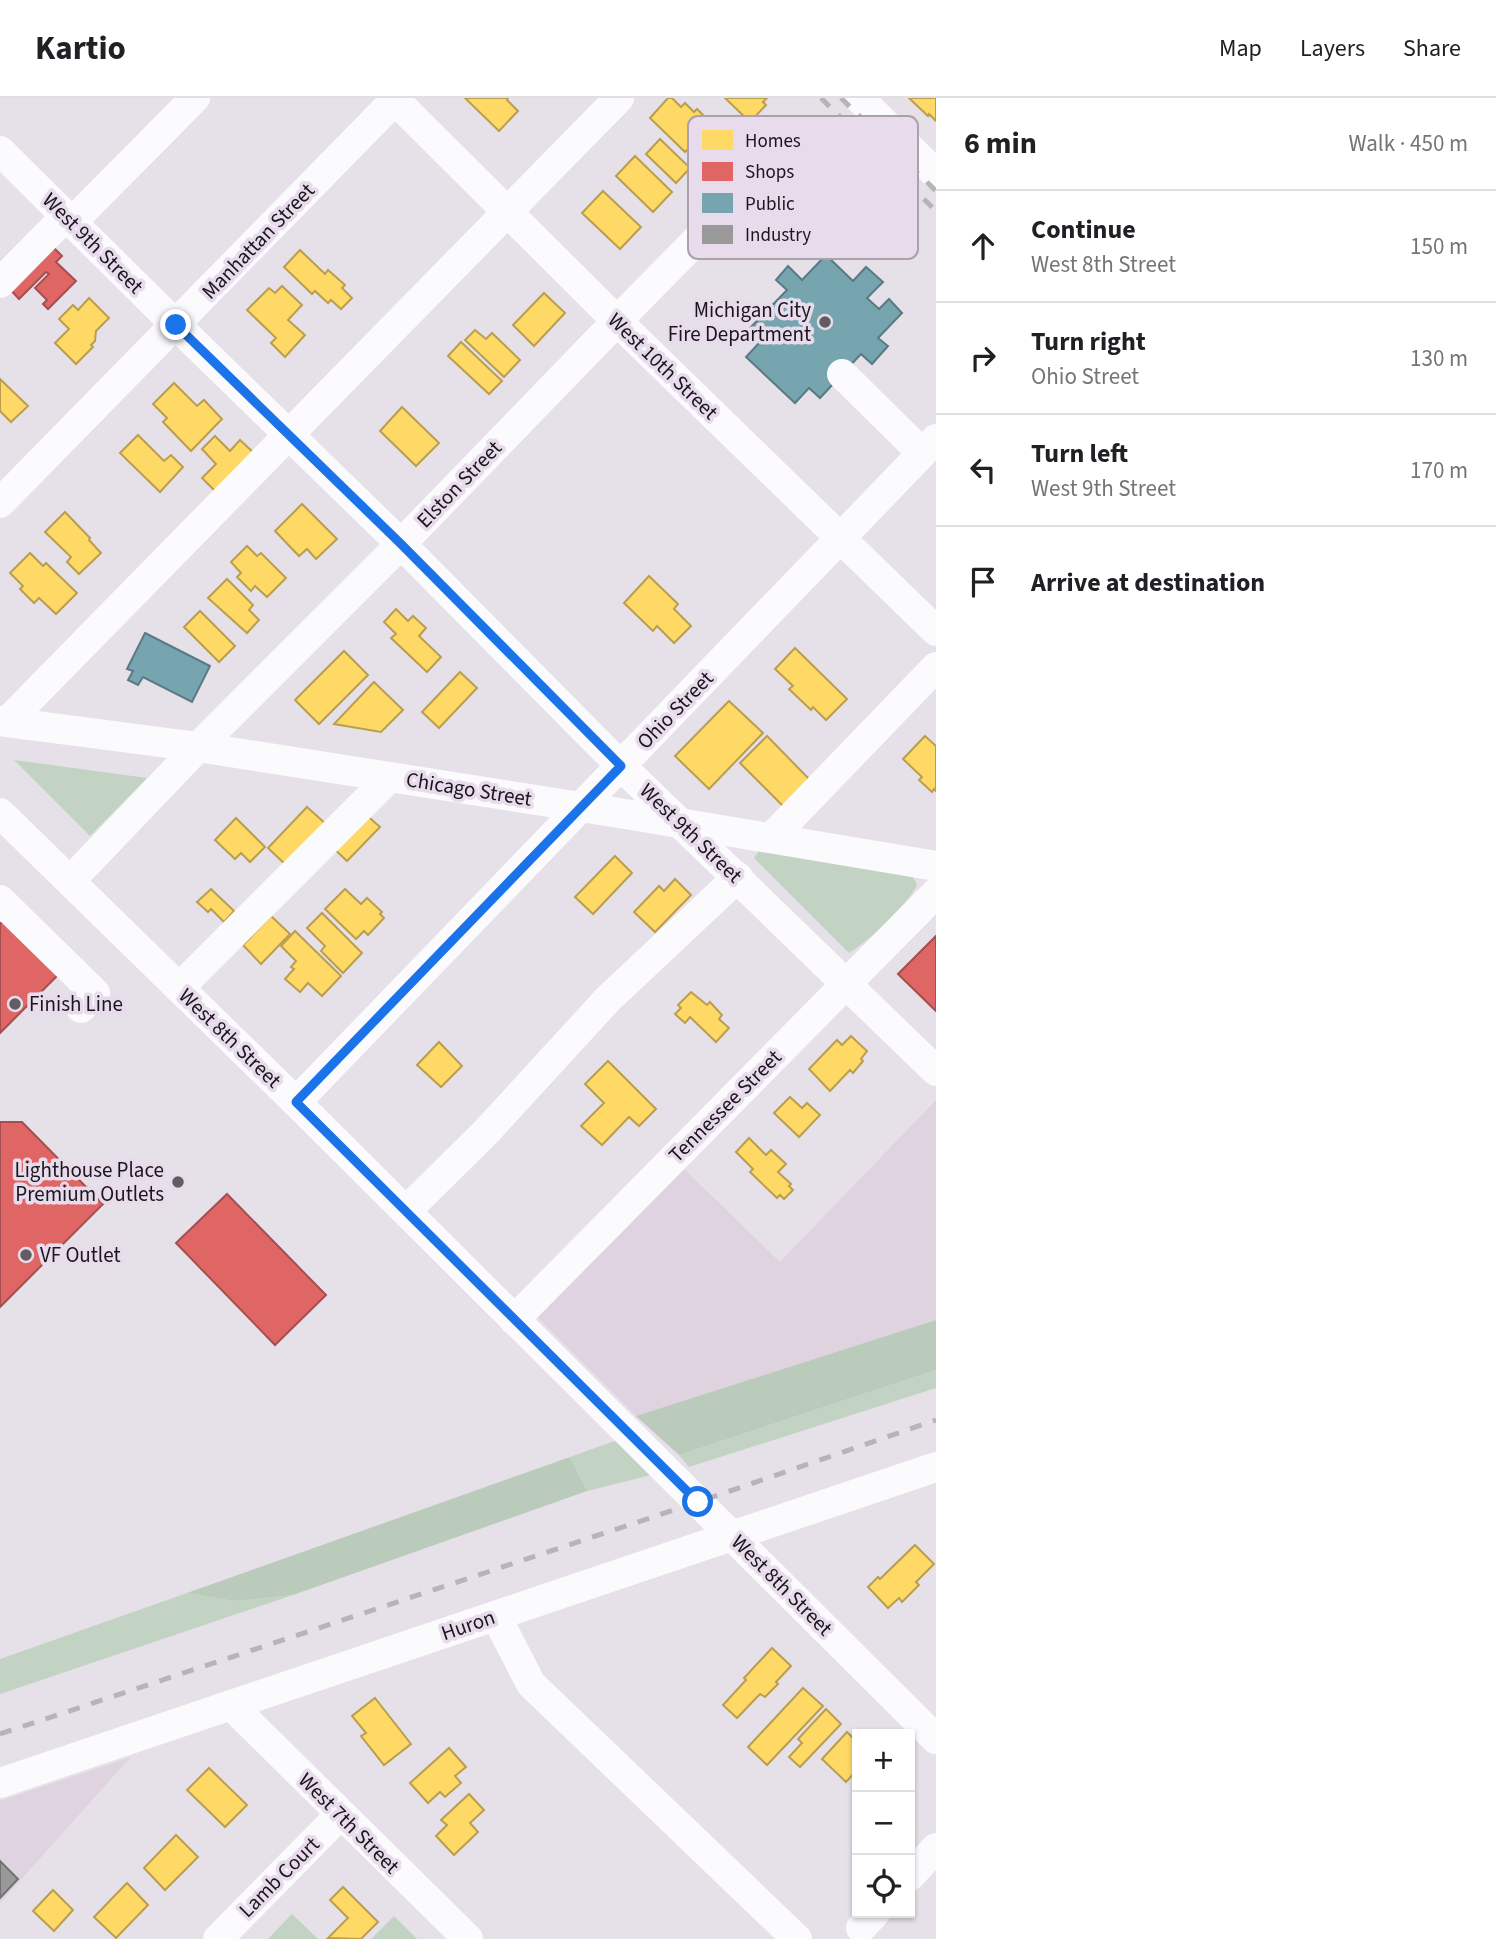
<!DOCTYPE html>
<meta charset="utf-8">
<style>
:root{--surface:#fff;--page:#f6f6f6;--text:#202124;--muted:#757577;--line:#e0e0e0}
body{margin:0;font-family:"Source Sans 3",sans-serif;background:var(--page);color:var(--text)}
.controls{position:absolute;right:21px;bottom:21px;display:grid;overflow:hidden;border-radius:0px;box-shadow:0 2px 5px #0004}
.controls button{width:63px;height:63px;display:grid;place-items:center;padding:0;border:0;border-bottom:2px solid var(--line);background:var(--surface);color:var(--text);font:35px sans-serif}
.stop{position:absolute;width:21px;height:21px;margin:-16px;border:5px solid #1a73e8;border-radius:50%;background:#fff}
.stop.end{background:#1a73e8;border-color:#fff;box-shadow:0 2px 7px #0008}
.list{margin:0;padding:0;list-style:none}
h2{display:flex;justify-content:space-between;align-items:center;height:91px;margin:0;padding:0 28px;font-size:30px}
h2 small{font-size:23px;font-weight:400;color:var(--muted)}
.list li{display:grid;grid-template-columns:46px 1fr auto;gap:21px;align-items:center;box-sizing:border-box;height:112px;padding:0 28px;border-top:2px solid var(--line)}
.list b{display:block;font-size:26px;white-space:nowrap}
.list p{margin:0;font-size:23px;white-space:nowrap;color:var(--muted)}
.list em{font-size:23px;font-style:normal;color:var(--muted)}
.icon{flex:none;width:38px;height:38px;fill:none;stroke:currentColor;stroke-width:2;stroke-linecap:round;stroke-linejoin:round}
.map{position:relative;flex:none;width:936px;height:1841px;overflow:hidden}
header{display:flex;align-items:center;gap:42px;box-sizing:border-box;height:98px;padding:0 35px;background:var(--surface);border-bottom:2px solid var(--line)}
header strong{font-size:33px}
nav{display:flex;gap:38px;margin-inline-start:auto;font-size:24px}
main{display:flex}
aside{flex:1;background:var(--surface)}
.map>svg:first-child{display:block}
.industrial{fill:#e0d3e0}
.green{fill:#c2d3c3}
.forest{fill:#bacbbb}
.homes{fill:#ffd966;stroke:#ba9e50;stroke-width:2}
.shops{fill:#e06666;stroke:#a54e50;stroke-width:2}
.public{fill:#76a5af;stroke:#5a7a83;stroke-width:2}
.industry{fill:#999;stroke:#737273;stroke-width:2}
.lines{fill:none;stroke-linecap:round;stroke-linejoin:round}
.minor{stroke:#fbfafc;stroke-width:30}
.rail{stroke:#b6b4b6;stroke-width:5;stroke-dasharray:12 12;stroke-linecap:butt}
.route{stroke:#1a73e8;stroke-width:9}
.poi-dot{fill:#615d63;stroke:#e8dcec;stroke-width:2.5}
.labels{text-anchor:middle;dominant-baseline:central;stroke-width:7;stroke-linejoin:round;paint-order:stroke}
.street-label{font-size:21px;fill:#1a161b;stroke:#e8dcec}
.poi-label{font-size:21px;fill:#1a161b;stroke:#e8dcec;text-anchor:end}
.key{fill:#e8dcec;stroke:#aaa1ad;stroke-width:2}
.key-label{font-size:19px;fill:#1a161b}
</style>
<header>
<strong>Kartio</strong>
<nav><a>Map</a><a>Layers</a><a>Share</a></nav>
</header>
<main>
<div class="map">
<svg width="936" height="1841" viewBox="0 0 936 1841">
<rect width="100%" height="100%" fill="#e6e0e8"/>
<!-- industrial -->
<g class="industrial">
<polygon points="936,1002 936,1222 636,1318 537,1219 683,1070 780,1164"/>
<polygon points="131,1659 119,1672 0,1805 0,1703"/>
</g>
<!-- green -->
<g class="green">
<polygon points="14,662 147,680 90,738"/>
<path d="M759,753L912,777L917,787C906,809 871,841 849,855L754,760Z"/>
<polygon points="936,1272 936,1290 689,1369 679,1357"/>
<polygon points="617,1342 651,1377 587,1393 570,1359"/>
<polygon points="187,1495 234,1503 293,1497 0,1596 0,1561"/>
<polygon points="292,1816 318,1841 268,1841"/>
<polygon points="394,1818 417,1841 371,1841"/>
</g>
<!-- forest -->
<g class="forest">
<polygon points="936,1222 936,1272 679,1357 636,1318"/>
<polygon points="570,1359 587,1393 293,1497 234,1503 187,1495"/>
</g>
<!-- homes -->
<g class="homes">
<polygon points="465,0 508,0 507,2 518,13 499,33"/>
<polygon points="668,0 672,0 681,9 685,5 694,14 697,11 712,26 709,29 721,40 702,61 690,49 685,54 650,20"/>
<polygon points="725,0 767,0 763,4 766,7 750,24"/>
<polygon points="909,0 936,0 936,23 929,16 928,18"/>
<polygon points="660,41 690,70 676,85 646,56"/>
<polygon points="635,58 672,94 653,114 616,78"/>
<polygon points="603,93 641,129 620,151 582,115"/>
<polygon points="300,152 325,176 328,172 345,187 342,190 352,200 341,211 331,202 328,205 315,193 312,196 284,169"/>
<polygon points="282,188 302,207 288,222 305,237 285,259 271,245 276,240 247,212 269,190 275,195"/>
<polygon points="544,195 565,215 534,248 513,227"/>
<polygon points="89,200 109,220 96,233 95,243 91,247 93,249 76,266 55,245 69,231 59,221 73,207 78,212"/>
<polygon points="475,232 486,241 492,235 520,262 504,279 465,242"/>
<polygon points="461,244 502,283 489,296 448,258"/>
<polygon points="0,281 28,308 11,324 0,313"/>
<polygon points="174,285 197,308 204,302 222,321 191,353 163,324 167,320 153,306"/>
<polygon points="402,309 439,345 416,368 380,333"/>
<polygon points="138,337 164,363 171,357 183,369 160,394 120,355"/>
<polygon points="215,338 230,353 240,342 255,356 217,395 202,380 216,366 202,351"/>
<polygon points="302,406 337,441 316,461 307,451 299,458 275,433"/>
<polygon points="65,414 90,440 89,442 101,455 79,476 67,464 71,459 45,434"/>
<polygon points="247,448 257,458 261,455 286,480 267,499 255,488 251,493 237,479 241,475 231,464"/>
<polygon points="30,455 43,468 46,465 77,495 56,516 39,500 34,505 20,491 23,488 10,475"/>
<polygon points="649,478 678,506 674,511 691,528 674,545 657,528 653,533 624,505"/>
<polygon points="227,481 253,507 249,512 259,522 247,535 208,500"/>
<polygon points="396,511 408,523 413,518 426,530 419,538 441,559 427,574 391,540 396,536 384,524"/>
<polygon points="200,513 235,548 219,564 184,529"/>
<polygon points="795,550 847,601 826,622 813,609 811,612 789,591 793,588 775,571"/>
<polygon points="344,553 368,577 319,626 295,602"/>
<polygon points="460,574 477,590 439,630 422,614"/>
<polygon points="374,584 403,612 381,634 334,626"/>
<polygon points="729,603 763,635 709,691 675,658"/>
<polygon points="767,638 810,682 783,708 740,665"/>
<polygon points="925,638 936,648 936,693 934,691 932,694 919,682 922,679 903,661"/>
<polygon points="307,709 327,727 287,768 268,750"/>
<polygon points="362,713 380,729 347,763 330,747"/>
<polygon points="236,720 265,749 250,764 241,755 235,761 215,742"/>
<polygon points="615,758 632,775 593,816 575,799"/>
<polygon points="675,781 691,797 655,834 634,814 659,788 664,793"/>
<polygon points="211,791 234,813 224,824 211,811 208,814 197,804"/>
<polygon points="345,791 361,806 367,800 382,814 380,816 384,820 368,837 364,833 356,841 325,811"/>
<polygon points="322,815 362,855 343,875 321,853 325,848 307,830"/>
<polygon points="271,818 290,836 261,866 243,847"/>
<polygon points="295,833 341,878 322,898 308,885 300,894 285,881 294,871 291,869 296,863 281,848"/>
<polygon points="691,894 707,907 710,904 722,917 719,921 729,930 716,944 690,919 685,925 675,916 681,910 678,907"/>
<polygon points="851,938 867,953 861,961 863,963 853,975 850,972 830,993 809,971 837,942 842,947"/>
<polygon points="439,944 462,968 441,989 417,967"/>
<polygon points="608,963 656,1011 639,1028 629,1019 602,1047 581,1028 604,1005 585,986"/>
<polygon points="790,999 802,1010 807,1005 820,1017 799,1039 774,1015"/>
<polygon points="749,1040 766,1057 771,1052 786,1066 778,1074 791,1086 789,1088 793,1092 784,1101 780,1097 777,1100 750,1074 753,1071 736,1054"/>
<polygon points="915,1447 934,1466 916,1484 919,1487 902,1504 899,1500 888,1510 868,1489 878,1479 880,1481"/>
<polygon points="772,1550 791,1568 776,1584 778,1586 765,1599 760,1596 737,1620 723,1607 746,1582 744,1580"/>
<polygon points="803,1590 823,1608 767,1667 748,1649"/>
<polygon points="375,1600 411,1646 384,1667 361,1638 366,1635 352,1618"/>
<polygon points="826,1611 841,1626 800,1669 789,1659 802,1645 798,1641"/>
<polygon points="847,1634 857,1644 857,1672 846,1684 822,1661"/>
<polygon points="449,1650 466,1669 455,1678 461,1685 445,1699 440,1694 428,1705 410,1685"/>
<polygon points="209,1670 247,1707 225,1729 187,1692"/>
<polygon points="469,1696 484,1712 470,1725 478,1734 454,1757 436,1738 447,1727 441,1722"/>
<polygon points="176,1737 198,1759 165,1792 144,1770"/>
<polygon points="127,1785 148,1807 116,1840 94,1819"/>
<polygon points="343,1789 378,1824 361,1841 328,1840 348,1820 330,1802"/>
<polygon points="53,1792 73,1812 54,1833 33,1813"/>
</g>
<!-- shops -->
<g class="shops">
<polygon points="50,146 62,158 56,164 76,183 48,211 43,206 47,202 35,190 49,176 46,174 19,201 7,188"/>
<polygon points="5,821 59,876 0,935 0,826"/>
<polygon points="936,838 936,913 898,876"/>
<polygon points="0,1024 22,1024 103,1106 0,1209"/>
<polygon points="227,1096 326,1197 275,1247 176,1145"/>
</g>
<!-- public -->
<g class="public">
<polygon points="826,157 853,183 866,169 883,184 867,200 879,211 889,201 902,215 878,240 888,248 872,266 861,256 820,300 809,290 795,305 746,259 760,244 748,232 787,192 776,182 788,168 802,182"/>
<polygon points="145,535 210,568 192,604 143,579 138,587 128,582 133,573 127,571"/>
</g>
<!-- industry -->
<polygon class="industry" points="0,1763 18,1781 0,1800"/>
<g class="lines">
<!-- minor -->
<g class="minor">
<polyline points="393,0 617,223 936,533"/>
<polyline points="859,0 936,76"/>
<polyline points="0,53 176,227 401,446 621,668 936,973"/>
<polyline points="72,124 195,0"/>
<polyline points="0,185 66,118"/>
<polyline points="842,276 922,355"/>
<polyline points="0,405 397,0"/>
<polyline points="0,623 198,649 619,715 936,768"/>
<polyline points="7,624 619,0"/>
<polyline points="0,715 296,1004 936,1641"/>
<polyline points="771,740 936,569"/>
<polyline points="70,783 198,649 401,446 617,223 789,48"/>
<polyline points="0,802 95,895 81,910"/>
<polyline points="179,890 390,679"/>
<polyline points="296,1004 936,341"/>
<polyline points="406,1113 486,1034 608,901 738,779"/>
<polyline points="514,1222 936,795"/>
<polyline points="496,1518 531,1586 797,1841"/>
<polyline points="231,1607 468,1841"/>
<polyline points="0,1685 936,1369"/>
<polyline points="910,1778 936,1750"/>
<polyline points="861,1830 875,1815"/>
<polyline points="218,1841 340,1717"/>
</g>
<!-- rail -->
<g class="rail">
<polyline points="821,0 936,113"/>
<polyline points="841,0 936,93"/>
<polyline points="0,1636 698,1404 936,1322"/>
</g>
</g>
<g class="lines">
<!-- route -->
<polyline class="route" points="176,227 401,446 621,668 296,1004 698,1404"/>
</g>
<!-- markers -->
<g class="poi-dot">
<circle cx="825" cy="224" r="7"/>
<circle cx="15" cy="906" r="7"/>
<circle cx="178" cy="1084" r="7"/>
<circle cx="26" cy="1157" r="7"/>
</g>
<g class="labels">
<!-- street labels -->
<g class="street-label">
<text transform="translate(258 143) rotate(-46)">Manhattan Street</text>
<text transform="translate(93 145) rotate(45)">West 9th Street</text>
<text transform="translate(663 268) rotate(44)">West 10th Street</text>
<text transform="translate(459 386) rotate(-46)">Elston Street</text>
<text transform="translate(675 612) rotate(-46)">Ohio Street</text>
<text transform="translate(469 691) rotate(9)">Chicago Street</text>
<text transform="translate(691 735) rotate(44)">West 9th Street</text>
<text transform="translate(230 940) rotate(44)">West 8th Street</text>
<text transform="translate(725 1008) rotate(-45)">Tennessee Street</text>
<text transform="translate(782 1487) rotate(45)">West 8th Street</text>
<text transform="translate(468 1527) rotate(-19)">Huron</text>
<text transform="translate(349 1725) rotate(45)">West 7th Street</text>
<text transform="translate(279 1779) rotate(-45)">Lamb Court</text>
</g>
<!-- poi labels -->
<g class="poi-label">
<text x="811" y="212">Michigan City<tspan x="811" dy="24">Fire Department</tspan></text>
<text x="29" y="906" text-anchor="start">Finish Line</text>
<text x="164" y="1072">Lighthouse Place<tspan x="164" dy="24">Premium Outlets</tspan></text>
<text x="40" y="1157" text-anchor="start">VF Outlet</text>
</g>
</g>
<!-- legend -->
<rect x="688" y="18" width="230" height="143" rx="10" class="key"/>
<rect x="702" y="32" width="31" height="20" fill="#ffd966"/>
<rect x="702" y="64" width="31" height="19" fill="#e06666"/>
<rect x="702" y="95" width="31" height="20" fill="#76a5af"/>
<rect x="702" y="127" width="31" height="19" fill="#999"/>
<g class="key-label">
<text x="745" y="49">Homes</text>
<text x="745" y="80">Shops</text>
<text x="745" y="112">Public</text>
<text x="745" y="143">Industry</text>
</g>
</svg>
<div class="controls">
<button>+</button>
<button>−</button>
<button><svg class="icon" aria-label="locate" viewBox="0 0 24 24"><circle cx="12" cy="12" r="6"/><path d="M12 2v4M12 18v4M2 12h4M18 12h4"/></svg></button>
</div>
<div class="stop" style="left:698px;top:1404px"></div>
<div class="stop end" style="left:176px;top:227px"></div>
</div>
<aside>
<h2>6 min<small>Walk · 450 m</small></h2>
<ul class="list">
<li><svg class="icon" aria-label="ahead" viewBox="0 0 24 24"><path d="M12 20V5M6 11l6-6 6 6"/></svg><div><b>Continue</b><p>West 8th Street</p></div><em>150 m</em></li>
<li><svg class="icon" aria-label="right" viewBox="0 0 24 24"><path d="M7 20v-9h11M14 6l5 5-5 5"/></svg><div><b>Turn right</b><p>Ohio Street</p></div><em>130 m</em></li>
<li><svg class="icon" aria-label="left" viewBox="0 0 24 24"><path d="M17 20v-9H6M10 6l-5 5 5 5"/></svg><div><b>Turn left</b><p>West 9th Street</p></div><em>170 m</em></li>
<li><svg class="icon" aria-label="arrive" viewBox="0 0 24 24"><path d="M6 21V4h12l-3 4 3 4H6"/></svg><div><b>Arrive at destination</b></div></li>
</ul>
</aside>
</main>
